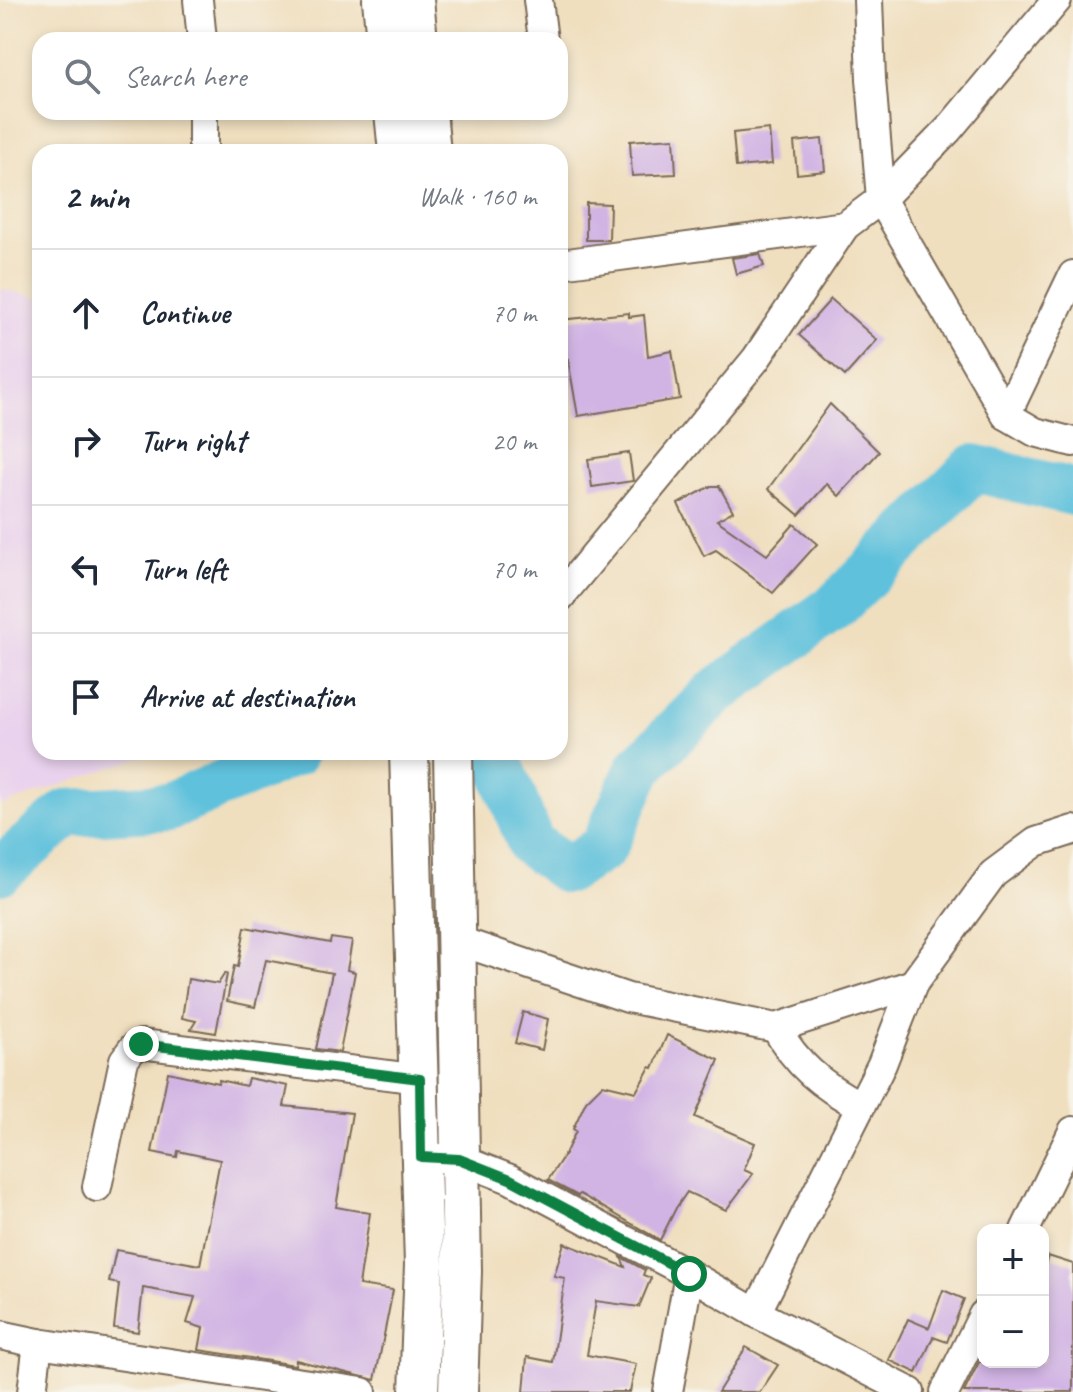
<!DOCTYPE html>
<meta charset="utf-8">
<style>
:root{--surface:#fff;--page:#f6f6f7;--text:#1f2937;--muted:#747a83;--line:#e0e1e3}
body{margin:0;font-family:Caveat,sans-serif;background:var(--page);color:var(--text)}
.controls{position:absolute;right:24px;bottom:24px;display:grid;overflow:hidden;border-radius:16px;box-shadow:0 4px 12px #0003}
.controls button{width:72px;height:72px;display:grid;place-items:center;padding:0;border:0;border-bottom:2px solid var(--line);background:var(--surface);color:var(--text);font:40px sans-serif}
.stop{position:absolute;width:24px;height:24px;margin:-18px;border:6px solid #0b8043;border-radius:50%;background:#fff}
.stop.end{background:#0b8043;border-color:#fff;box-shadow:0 2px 8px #0008}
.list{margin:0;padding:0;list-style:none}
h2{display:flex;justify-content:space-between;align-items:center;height:104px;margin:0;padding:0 32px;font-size:34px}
h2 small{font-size:26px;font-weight:400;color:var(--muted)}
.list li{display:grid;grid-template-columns:52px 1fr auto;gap:24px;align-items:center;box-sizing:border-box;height:128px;padding:0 32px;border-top:2px solid var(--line)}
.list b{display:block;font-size:30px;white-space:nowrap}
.list em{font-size:26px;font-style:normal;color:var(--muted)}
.icon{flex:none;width:44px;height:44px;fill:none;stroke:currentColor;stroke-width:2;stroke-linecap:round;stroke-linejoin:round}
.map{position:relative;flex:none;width:1073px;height:1392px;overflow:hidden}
.search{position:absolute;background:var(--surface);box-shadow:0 4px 12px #0003;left:32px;top:32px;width:536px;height:88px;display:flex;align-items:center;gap:20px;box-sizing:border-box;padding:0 28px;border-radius:24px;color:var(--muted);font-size:30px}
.panel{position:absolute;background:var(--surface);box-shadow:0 4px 12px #0003;left:32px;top:144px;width:536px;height:616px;border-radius:24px}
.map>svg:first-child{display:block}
.built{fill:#e9d2ed}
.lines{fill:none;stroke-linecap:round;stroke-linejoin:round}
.river{stroke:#5ec1dc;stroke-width:48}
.building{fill:#d1b4e4}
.minor-casing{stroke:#7a6956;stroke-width:32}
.secondary-casing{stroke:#7a6956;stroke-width:42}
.minor{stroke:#fff;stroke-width:28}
.secondary{stroke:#fff;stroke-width:38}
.route{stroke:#0b8043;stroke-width:10}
</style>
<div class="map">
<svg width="1073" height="1392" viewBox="0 0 1073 1392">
<rect width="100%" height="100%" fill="#f7f3e8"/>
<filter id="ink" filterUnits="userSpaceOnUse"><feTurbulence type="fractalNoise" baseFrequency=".0125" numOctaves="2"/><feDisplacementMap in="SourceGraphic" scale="16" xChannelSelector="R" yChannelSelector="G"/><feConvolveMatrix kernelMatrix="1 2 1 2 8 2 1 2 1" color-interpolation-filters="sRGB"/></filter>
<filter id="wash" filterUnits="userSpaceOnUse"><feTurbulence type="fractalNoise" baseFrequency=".006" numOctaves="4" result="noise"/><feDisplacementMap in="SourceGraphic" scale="32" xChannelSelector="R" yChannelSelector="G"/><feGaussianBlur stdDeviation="1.8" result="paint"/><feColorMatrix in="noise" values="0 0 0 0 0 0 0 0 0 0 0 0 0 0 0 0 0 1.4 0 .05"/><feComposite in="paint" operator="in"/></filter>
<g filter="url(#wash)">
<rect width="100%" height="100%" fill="#f0dfbf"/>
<!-- built -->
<polygon class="built" points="0,289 40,298 40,752 156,752 0,806"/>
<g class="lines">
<!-- river -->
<g class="river">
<polyline points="495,752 531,844 567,870 603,848 640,767 716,692 836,606 974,468 1073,492"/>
<polyline points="0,871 67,813 169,807 295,752"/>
</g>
</g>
<g id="blocks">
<!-- building -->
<g class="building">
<polygon points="769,129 772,164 736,167 733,133"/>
<polygon points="674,138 676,174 632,176 630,141"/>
<polygon points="822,139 825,171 797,174 794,142"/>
<polygon points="586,203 610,204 609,240 586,240"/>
<polygon points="760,254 764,266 736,274 732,258"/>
<polygon points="831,299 877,340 845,376 799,335"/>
<polygon points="629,313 629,317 644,315 648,356 672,351 680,399 578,416 568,359 560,361 560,320"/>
<polygon points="830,404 879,452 839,496 827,484 799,515 768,489"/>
<polygon points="629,453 633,481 592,487 588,459"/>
<polygon points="711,486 719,486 733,511 717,520 767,555 794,524 817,544 773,593 716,550 704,556 678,504"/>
<polygon points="245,927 330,943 331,938 352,941 347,970 355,972 340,1052 316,1049 332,973 266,960 255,1007 227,1001 234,966 238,967"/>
<polygon points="225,973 227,974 216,1033 191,1029 196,1021 182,1018 188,979 218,984"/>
<polygon points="523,1012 548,1019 542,1050 515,1043"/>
<polygon points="667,1035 719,1060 695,1117 755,1143 744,1170 753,1174 726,1210 687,1192 676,1208 660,1240 580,1194 578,1196 548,1180 566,1152 576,1131 573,1129 586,1101 603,1084 636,1092 650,1067 653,1068"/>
<polygon points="168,1072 218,1083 219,1080 246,1086 248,1078 288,1086 284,1106 352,1113 336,1207 370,1213 359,1285 393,1290 375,1380 296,1360 295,1365 199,1350 203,1328 187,1323 195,1297 143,1288 138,1332 114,1328 119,1284 109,1282 116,1250 200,1265 220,1160 178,1151 177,1157 152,1152"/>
<polygon points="564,1243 625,1267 621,1257 645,1270 643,1275 651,1278 639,1307 596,1301 587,1355 636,1364 630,1392 524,1392 527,1357 553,1362 565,1278 554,1276"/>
<polygon points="1048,1256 1073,1264 1073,1392 964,1392 979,1362 1043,1362 1043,1272"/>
<polygon points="943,1290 964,1299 947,1342 933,1337 917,1373 889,1360 908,1319 929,1328"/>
<polygon points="746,1347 778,1365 760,1392 718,1392"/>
</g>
</g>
</g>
<g filter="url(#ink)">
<use href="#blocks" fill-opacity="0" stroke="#7a6956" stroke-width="2"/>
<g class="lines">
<!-- minor casing -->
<g class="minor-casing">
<g id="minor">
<polyline points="198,0 202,40"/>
<polyline points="538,0 543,40"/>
<polyline points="868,0 871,79 881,199 1006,415 1035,432 1073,442"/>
<polyline points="203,152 203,112"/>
<polyline points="560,264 845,226"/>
<polyline points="1006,415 1073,275"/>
<polyline points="560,597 756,359 845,226 881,199 948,130 1057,0"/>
<polyline points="456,940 628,998 776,1028 913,984"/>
<path d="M776,1028C796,1064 822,1086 859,1105"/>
<polyline points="421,1157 459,1159 510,1179 689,1274 756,1313 910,1392"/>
<polyline points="97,1187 124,1060 133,1048 141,1044 420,1079"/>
<polyline points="1025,1230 1073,1131"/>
<polyline points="756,1313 882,1064 913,984 993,874 1036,842 1073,830"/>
<polyline points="0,1335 38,1343 362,1392"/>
<polyline points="32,1392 38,1343"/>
<polyline points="668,1392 689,1274"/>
<polyline points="945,1392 983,1315"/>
</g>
</g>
<!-- secondary casing -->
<g class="secondary-casing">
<g id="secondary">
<polyline points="382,0 386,40"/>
<polyline points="414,0 418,40"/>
<polyline points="394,112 398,152"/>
<polyline points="427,112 431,152"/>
<polyline points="409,752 424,1265 419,1392"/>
<polyline points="453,752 462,1271 458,1392"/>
</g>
</g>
<!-- minor -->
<use href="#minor" class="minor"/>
<!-- secondary -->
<use href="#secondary" class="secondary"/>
</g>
</g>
<g class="lines" filter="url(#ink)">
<!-- route -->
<polyline class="route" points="141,1044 420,1079 421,1157 459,1159 510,1179 689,1274"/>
</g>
</svg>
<div class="controls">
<button>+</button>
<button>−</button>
</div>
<div class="stop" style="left:689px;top:1274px"></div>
<div class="stop end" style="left:141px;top:1044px"></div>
<div class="search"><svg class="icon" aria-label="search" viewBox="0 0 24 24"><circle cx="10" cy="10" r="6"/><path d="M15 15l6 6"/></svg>Search here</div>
<section class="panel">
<h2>2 min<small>Walk · 160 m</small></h2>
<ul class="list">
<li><svg class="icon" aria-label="ahead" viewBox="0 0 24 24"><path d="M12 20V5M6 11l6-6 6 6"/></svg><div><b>Continue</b></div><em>70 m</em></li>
<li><svg class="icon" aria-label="right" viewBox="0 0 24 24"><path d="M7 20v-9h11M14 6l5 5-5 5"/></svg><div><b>Turn right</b></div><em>20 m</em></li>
<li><svg class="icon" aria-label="left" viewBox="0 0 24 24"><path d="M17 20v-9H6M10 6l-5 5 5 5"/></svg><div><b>Turn left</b></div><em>70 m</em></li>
<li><svg class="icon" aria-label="arrive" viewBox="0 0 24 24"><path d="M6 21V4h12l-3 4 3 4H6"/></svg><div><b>Arrive at destination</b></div></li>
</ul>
</section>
</div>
